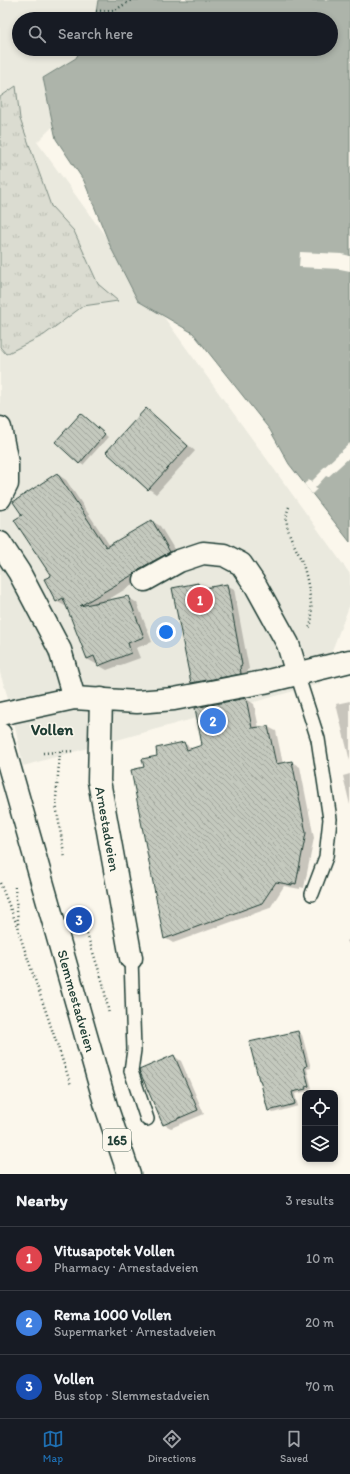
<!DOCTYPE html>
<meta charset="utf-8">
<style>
:root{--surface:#171b24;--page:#20242c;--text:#f1f3f6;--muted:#9ea1a6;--line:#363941;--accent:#1f6fb2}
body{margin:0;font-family:Itim,sans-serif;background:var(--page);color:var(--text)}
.controls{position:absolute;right:12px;bottom:12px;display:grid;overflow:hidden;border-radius:8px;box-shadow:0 2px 6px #0003}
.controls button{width:36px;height:36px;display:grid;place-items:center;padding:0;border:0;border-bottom:1px solid var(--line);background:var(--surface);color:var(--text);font:20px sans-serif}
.you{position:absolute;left:166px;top:632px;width:14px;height:14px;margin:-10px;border:3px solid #fff;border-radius:50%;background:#1a73e8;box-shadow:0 0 0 6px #1a73e833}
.badge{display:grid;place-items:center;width:26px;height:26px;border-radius:50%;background:var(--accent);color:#fff;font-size:13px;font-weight:700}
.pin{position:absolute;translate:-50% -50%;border:2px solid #fff;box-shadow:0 1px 4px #0006}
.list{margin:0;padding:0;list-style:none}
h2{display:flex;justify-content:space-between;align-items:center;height:52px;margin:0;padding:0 16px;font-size:17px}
h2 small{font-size:13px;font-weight:400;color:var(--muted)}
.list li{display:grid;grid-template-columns:26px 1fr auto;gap:12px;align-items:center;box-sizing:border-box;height:64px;padding:0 16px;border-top:1px solid var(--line)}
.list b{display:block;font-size:15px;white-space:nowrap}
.list p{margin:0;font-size:13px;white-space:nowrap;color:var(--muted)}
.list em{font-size:13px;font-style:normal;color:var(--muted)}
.icon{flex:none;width:22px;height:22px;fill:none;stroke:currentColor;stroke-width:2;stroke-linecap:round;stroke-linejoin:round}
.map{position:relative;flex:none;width:350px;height:1174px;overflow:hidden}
.search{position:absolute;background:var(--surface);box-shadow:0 2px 6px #0003;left:12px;right:12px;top:12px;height:44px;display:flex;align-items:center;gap:10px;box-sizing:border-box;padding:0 14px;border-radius:22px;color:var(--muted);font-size:15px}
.sheet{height:244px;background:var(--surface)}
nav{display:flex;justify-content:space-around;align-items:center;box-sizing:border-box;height:56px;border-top:1px solid var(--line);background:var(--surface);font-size:11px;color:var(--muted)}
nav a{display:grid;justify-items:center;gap:2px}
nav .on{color:var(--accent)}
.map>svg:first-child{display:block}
.built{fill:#eae9de}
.park{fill:url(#park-tufts);stroke:#7d8c82}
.water{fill:#adb4aa;stroke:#74847b}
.pier{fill:#fbf7ec}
.shadow{fill:#0003}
.building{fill:url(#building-back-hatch);stroke:#1f3d34}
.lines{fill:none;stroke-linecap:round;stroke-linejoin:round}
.service-casing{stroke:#1f3d34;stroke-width:16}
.minor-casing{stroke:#1f3d34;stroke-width:25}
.primary-casing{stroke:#1f3d34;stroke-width:25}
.path{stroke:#1f3d34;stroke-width:2.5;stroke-dasharray:1 3;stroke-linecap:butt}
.service{stroke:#fbf7ec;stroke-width:13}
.minor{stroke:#fbf7ec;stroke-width:22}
.primary{stroke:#fbf7ec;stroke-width:22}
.labels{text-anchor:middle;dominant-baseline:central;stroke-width:3;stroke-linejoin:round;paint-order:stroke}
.shield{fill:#fbf7ec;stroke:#61756b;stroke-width:1}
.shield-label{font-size:13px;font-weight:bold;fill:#1f3d34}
.street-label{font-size:14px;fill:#1f3d34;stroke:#fbf7ec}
.quarter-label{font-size:16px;font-weight:bold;fill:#1f3d34;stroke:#fbf7ec}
</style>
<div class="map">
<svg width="350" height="1174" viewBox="0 0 350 1174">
<defs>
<pattern id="park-tufts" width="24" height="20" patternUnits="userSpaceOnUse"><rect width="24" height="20" fill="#dbdcd1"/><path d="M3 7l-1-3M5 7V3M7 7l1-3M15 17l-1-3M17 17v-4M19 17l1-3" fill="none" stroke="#bcbeb4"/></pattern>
<pattern id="building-back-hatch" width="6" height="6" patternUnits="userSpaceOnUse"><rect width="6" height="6" fill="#c4c9be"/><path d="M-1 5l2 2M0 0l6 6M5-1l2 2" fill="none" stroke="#9fa49b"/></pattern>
</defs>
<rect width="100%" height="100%" fill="#fbf7ec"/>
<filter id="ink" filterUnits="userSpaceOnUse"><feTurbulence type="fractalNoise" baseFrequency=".025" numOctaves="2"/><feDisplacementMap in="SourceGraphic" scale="8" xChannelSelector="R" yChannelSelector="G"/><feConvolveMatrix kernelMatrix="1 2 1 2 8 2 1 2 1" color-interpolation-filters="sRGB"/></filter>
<g filter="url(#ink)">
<!-- built -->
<polygon class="built" points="0,0 99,0 112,19 19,19 19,49 132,49 37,142 350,574 350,604 319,684 23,766 11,707 0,673"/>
<!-- park -->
<polygon class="park" points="16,86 20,119 51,206 74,231 98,284 118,301 83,306 44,335 6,354 0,347 0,97"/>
<!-- water -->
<polygon class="water" points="98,0 350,0 350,542 289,464 270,430 193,333 138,301 111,248 84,181 56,139 43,78 76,58 81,49 331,49 331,19 95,19"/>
<!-- pier -->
<g class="pier">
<polygon points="300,252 342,254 350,256 350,271 340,269 299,267"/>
<polygon points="350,443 350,457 328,477 326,476 315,488 317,489 312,494 304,484 309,480 311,482 322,471 321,470"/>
</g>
<!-- shadow -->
<g class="shadow">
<polygon points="146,409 153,414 195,451 156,494 149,489 107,452"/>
<polygon points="81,414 108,437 83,465 79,463"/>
<polygon points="57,474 66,480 110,546 152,521 160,526 179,557 104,602 128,597 137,603 152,642 136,648 140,658 107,670 98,665 98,663 96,664 87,659 67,605 65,606 56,601 53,576 23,515"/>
<polygon points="198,584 206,589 227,585 234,589 249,669 247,670 248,677 199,687 192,682"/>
<polygon points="246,699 254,704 259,728 268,727 276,731 283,764 292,762 300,767 314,838 304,888 300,887 300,889 284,886 270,908 173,943 165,938 145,768 158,756 184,743 193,749 203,746"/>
<polygon points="350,701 350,761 336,704"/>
<polygon points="350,774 350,805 343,776"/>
<polygon points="350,939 350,946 347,941"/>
<polygon points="298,1032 302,1035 311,1068 307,1069 312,1088 309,1089 309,1091 295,1094 298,1106 273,1113 269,1110 262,1081 259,1080 250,1043"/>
<polygon points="174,1056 181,1061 204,1114 171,1128 163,1124"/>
</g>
<!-- building -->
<g class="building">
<polygon points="146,408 188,446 148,490 106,452"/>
<polygon points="81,413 105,434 79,464 55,442"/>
<polygon points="57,473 106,547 152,520 170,552 139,569 134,574 80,606 128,596 144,637 128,643 131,653 98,666 94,656 87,659 63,598 56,602 44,579 51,576 14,520 22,515 13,502"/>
<polygon points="198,583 199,589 227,584 242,665 240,666 241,674 191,683 172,588"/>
<polygon points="246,698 252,728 268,726 276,764 292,761 306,833 296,884 292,883 292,885 276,882 262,903 164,939 131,770 144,767 142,759 157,756 156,748 184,742 187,750 202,745 195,708"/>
<polygon points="298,1031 307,1066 304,1067 309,1086 305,1087 306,1089 292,1092 295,1104 268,1111 260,1080 259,1080 249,1042"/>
<polygon points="174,1055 198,1110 163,1125 139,1070"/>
</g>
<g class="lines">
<!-- service casing -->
<g class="service-casing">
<g id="service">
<polyline points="297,674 318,739 330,819 326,857 312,894"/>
<polyline points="131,958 134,1050 131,1071 147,1119"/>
</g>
</g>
<!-- minor casing -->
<g class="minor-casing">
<g id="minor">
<polyline points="0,428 7,463 7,484 0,498"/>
<polyline points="0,543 19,572 60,650 74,698"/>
<polyline points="145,580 179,561 203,553 224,555 241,564 256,586 288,644 297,674"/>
<polyline points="101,699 99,781 131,958"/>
<polyline points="0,714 74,698 137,702 174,699 264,682 350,661"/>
</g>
</g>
<!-- primary casing -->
<g class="primary-casing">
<polyline id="primary" points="0,734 106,1106 129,1174"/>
</g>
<!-- path -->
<g class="path">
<polyline points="96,11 115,10 132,0"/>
<path d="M289,507C281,526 295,544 302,562C307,576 309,590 311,604C312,612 313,621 309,628"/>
<polyline points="60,752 56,798 57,811 65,859"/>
<polyline points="43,753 73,751"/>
<polyline points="0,883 17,925"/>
<polyline points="15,887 19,933 71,1085"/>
<polyline points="82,919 103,983 109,1014"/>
</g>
<!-- service -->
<use href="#service" class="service"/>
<!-- minor -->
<use href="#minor" class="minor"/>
<!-- primary -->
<use href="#primary" class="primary"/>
</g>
</g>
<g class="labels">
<!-- shield labels -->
<rect class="shield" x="103" y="1129" width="28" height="22" rx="3"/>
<g class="shield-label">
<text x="117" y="1140">165</text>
</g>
<!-- street labels -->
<g class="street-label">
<text transform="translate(107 829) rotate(80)">Arnestadveien</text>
<text transform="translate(76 1001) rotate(74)">Slemmestadveien</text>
</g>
<!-- quarter labels -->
<g class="quarter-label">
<text x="52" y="729">Vollen</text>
</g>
</g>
</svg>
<div class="controls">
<button><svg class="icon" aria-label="locate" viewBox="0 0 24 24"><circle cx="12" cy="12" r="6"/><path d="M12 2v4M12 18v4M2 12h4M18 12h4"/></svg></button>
<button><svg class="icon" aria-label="layers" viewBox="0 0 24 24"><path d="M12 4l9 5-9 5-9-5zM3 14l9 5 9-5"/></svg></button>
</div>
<div class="you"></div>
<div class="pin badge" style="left:200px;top:600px;background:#e0444e">1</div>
<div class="pin badge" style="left:213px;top:721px;background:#3f7fe0">2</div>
<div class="pin badge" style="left:79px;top:920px;background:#1a4fb4">3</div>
<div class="search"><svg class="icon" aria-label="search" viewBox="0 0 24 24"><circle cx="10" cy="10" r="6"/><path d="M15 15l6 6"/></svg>Search here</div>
</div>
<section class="sheet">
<h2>Nearby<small>3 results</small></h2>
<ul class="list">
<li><span class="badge" style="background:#e0444e">1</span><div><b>Vitusapotek Vollen</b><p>Pharmacy · Arnestadveien</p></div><em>10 m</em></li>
<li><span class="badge" style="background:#3f7fe0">2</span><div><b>Rema 1000 Vollen</b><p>Supermarket · Arnestadveien</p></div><em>20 m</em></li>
<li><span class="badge" style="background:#1a4fb4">3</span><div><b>Vollen</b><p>Bus stop · Slemmestadveien</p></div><em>70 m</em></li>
</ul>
</section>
<nav>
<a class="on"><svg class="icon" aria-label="map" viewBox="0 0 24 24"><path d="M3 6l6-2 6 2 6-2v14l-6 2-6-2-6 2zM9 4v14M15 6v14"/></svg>Map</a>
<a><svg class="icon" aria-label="directions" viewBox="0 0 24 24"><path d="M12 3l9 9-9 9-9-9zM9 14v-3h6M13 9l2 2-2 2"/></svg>Directions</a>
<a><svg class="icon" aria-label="saved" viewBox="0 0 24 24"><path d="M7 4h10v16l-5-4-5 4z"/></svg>Saved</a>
</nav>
